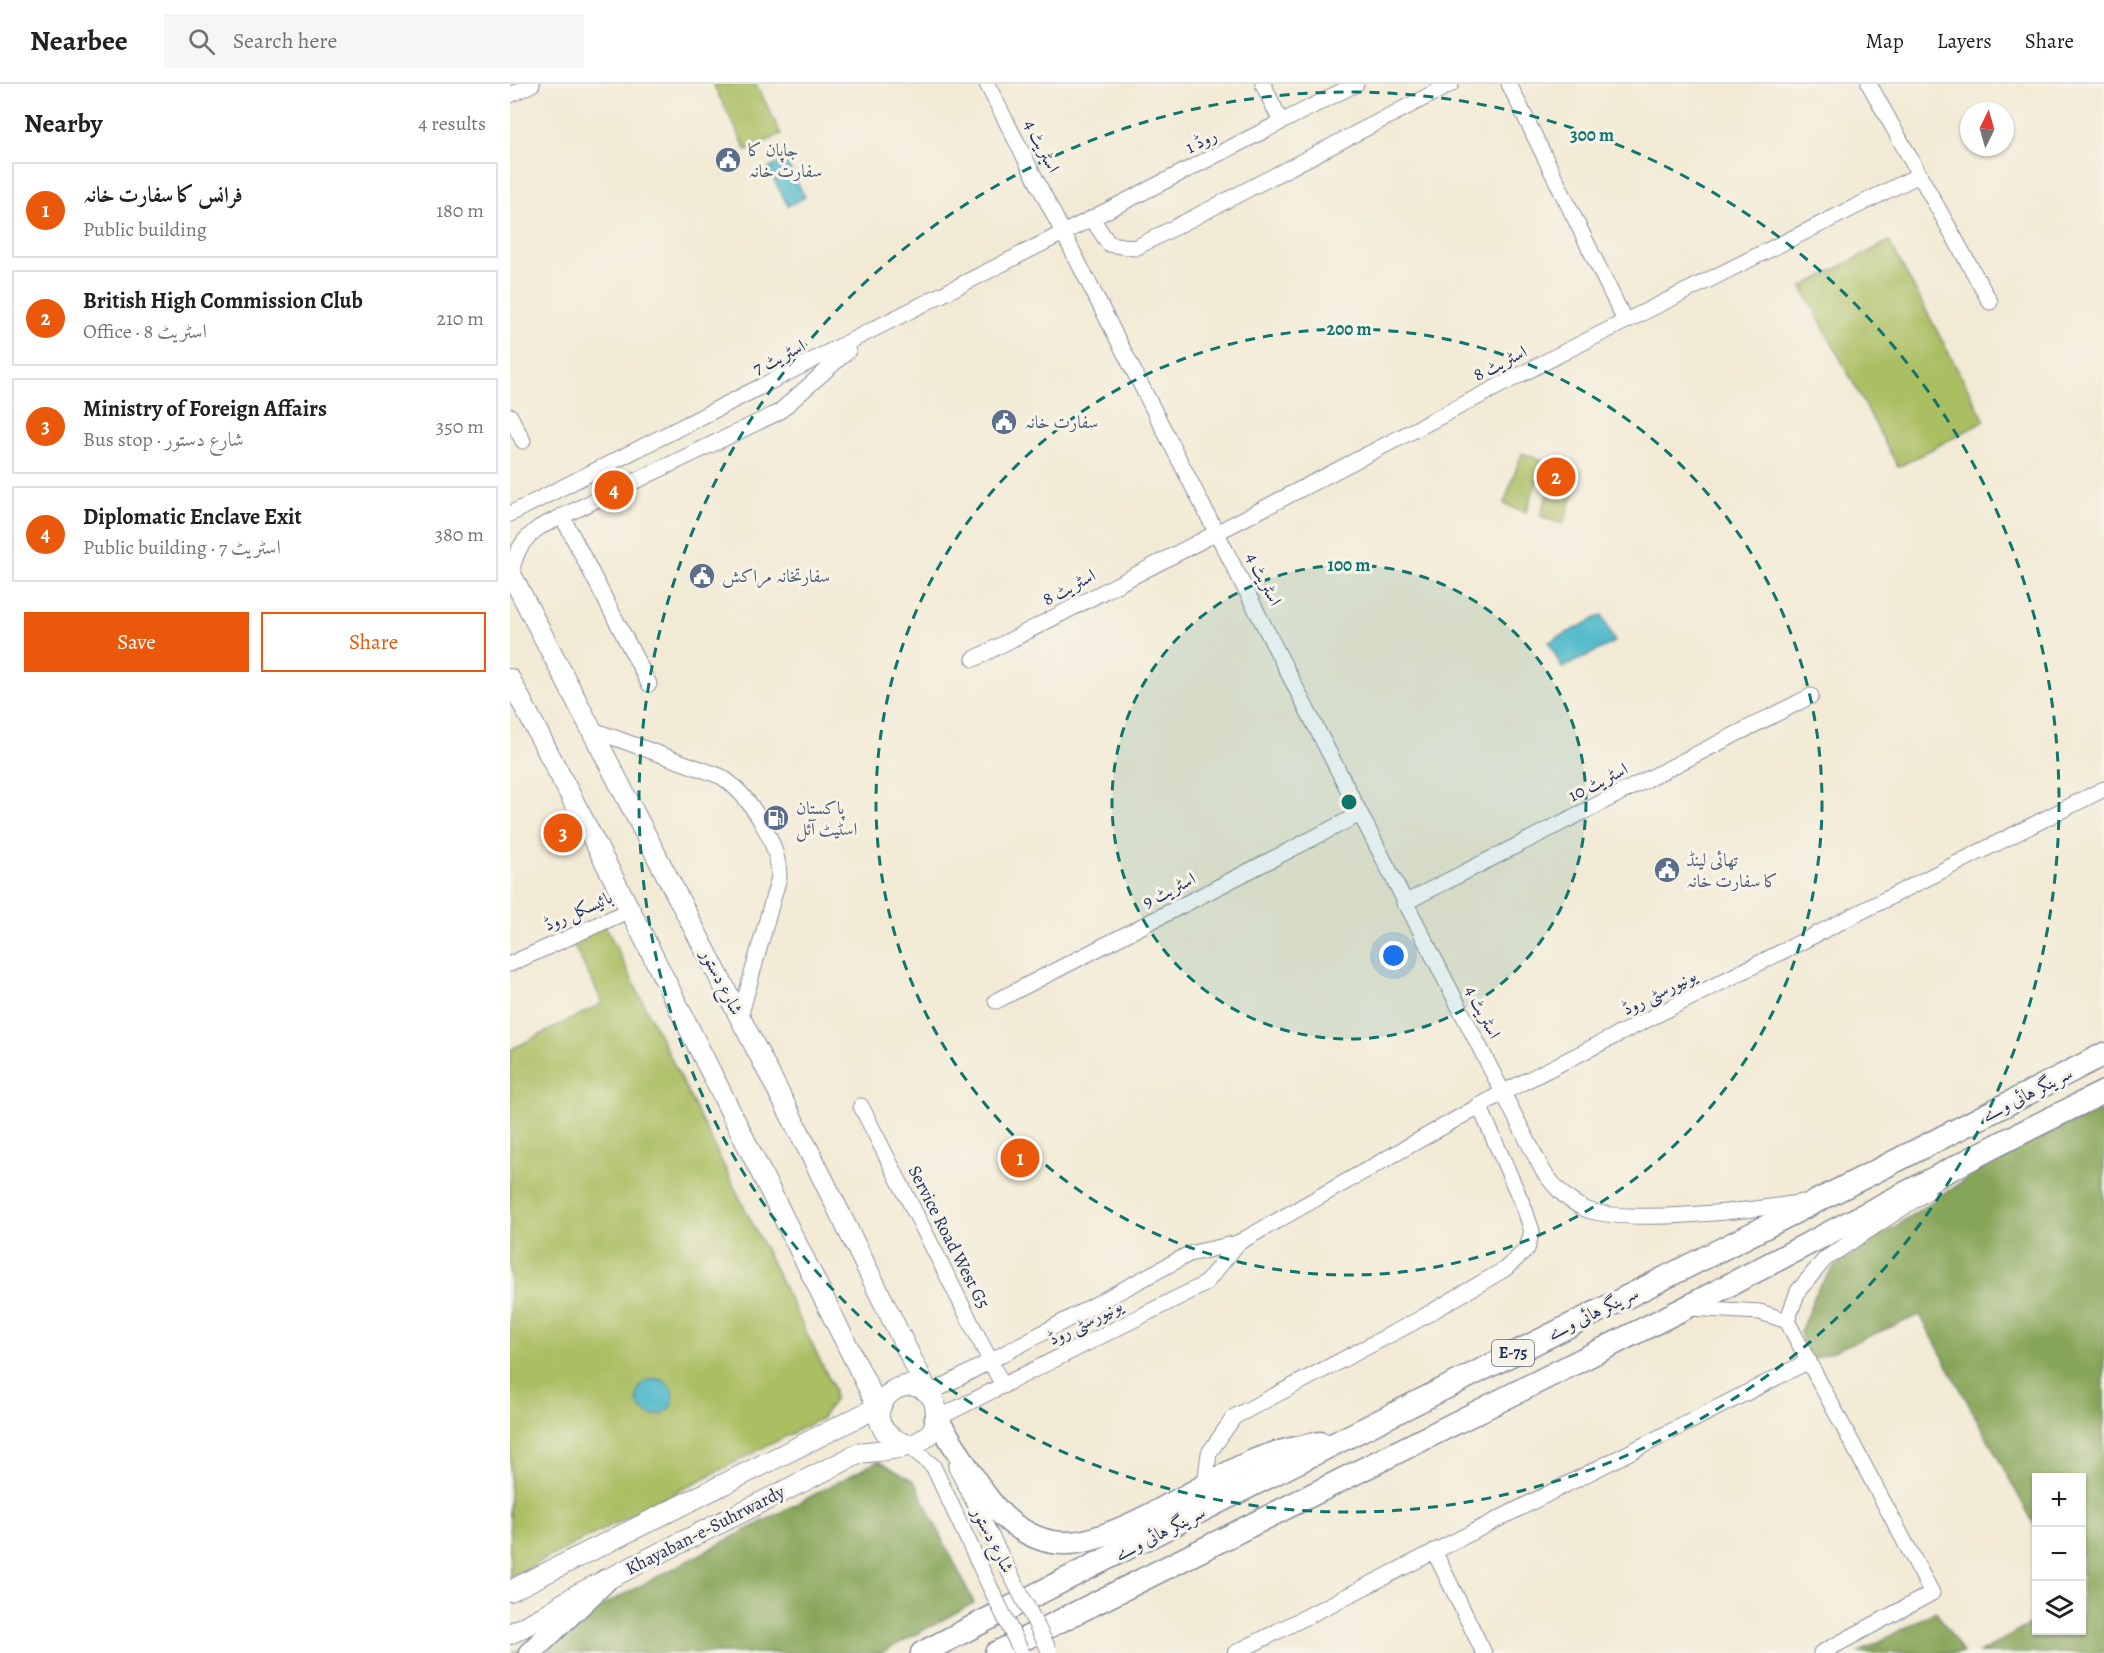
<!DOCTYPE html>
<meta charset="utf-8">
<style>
:root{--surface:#fff;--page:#f6f6f6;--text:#202124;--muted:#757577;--line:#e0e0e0;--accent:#ea580c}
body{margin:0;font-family:Alegreya,Amiri,serif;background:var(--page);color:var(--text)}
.controls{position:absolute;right:18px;bottom:18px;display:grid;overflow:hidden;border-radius:0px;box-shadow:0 2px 4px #0004}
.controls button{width:54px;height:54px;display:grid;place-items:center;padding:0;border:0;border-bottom:2px solid var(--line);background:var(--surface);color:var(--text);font:30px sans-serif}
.compass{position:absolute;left:1450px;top:18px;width:54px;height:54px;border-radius:50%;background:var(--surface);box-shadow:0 2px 4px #0004;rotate:5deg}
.you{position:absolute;left:884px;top:872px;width:21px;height:21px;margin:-15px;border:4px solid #fff;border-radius:50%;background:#1a73e8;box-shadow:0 0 0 9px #1a73e833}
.badge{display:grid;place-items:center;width:39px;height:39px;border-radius:50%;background:var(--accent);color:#fff;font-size:20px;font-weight:700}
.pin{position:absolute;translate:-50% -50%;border:3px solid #fff;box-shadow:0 2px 6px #0006}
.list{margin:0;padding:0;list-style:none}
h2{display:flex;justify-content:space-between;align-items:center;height:78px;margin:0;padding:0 24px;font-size:26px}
h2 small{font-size:20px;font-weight:400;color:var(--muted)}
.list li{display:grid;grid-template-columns:39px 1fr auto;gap:18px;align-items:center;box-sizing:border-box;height:96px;margin:0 12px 12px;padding:0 12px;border:2px solid var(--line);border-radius:0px}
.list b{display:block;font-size:22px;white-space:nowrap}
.list p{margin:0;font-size:20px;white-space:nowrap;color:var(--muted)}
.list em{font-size:20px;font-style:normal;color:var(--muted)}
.actions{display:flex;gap:12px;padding:18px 24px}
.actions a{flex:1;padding:14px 0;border:2px solid var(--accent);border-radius:0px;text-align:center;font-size:21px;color:var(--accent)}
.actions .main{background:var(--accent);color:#fff}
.icon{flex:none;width:33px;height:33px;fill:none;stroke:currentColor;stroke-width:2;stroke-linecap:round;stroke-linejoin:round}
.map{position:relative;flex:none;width:1594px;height:1569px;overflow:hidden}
header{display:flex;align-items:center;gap:36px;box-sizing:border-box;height:84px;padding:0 30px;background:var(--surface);border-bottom:2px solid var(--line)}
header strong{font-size:28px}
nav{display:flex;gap:33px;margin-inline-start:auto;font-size:21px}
.search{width:420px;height:54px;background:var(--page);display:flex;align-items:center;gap:15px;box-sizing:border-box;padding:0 21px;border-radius:0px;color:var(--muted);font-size:22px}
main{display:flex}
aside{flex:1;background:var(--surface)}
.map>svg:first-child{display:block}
.green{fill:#aabe62;stroke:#627660;stroke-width:1.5}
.forest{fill:#87a558;stroke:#516a5b;stroke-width:1.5}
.water{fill:#4fbaca;stroke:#357494;stroke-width:1.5}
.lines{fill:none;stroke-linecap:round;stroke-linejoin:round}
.minor-casing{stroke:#868c99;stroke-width:17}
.major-casing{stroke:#868c99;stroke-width:22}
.highway-casing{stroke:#868c99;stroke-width:25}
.minor{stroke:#fff;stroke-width:15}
.major{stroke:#fff;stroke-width:20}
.highway{stroke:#fff;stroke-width:22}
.minor-bridge-casing{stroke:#868c99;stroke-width:17;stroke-linecap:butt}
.minor-bridge{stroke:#fff;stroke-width:15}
.ring{fill:none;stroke:#0f766e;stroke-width:3;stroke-dasharray:10 8}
.labels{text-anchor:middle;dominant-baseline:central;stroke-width:6;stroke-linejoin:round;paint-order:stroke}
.shield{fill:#f7f3e8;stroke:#5d6a87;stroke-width:1.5}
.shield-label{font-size:16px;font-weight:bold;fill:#1b2f5e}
.street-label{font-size:18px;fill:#1b2f5e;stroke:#f7f3e8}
.service-label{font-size:18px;fill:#4e5e75;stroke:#f7f3e8;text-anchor:start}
.centre{fill:#0f766e;stroke:#f7f3e8;stroke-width:3}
.ring-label{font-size:18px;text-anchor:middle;font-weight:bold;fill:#0f766e;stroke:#f7f3e8;stroke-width:6;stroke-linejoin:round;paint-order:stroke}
</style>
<header>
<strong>Nearbee</strong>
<div class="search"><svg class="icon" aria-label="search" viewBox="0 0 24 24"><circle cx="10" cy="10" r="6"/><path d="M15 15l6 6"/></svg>Search here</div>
<nav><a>Map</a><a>Layers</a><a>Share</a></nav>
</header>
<main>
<aside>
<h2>Nearby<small>4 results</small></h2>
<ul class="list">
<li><span class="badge">1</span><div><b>فرانس کا سفارت خانہ</b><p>Public building</p></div><em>180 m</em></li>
<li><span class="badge">2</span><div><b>British High Commission Club</b><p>Office · اسٹریٹ 8</p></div><em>210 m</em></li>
<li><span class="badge">3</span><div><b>Ministry of Foreign Affairs</b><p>Bus stop · شارع دستور</p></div><em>350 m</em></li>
<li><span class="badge">4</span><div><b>Diplomatic Enclave Exit</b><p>Public building · اسٹریٹ 7</p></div><em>380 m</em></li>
</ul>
<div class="actions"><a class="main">Save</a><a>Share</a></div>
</aside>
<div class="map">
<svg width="1594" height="1569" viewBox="0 0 1594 1569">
<rect width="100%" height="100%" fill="#f7f3e8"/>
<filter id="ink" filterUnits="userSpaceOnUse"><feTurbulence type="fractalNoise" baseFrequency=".0167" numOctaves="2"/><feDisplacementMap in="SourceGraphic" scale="12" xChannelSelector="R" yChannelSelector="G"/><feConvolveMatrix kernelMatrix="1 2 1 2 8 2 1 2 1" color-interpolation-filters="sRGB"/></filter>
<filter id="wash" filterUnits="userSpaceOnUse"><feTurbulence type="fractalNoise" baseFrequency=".008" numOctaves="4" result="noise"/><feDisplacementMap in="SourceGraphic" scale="24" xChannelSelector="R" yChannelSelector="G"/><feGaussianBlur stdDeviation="1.35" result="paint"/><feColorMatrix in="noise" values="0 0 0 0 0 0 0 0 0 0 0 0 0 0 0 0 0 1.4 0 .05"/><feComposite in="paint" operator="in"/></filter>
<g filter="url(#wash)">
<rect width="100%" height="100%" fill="#f2ead4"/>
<!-- green -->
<g class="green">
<polygon points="203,0 246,0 271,50 237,67"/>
<polygon points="1379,157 1475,337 1388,383 1292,203"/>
<polygon points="1012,369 1034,377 1016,428 994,420"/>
<polygon points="1048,381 1071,389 1053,440 1030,432"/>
<polygon points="91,833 324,1305 324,1316 312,1334 0,1493 0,966 93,919 58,850"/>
</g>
<!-- forest -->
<g class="forest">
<polygon points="1594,1025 1594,1569 1469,1569 1526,1537 1526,1546 1572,1546 1572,1394 1526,1394 1526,1444 1410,1231 1299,1277 1290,1248 1307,1206 1324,1183 1501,1065"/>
<polygon points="368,1377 404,1397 464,1519 371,1569 2,1569"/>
<polygon points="1426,1527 1453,1569 1348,1569"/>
</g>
<!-- water -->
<g class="water">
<polygon points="275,76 295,113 278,122 258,85"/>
<polygon points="1092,531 1105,558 1052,584 1039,558"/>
<circle cx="145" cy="1313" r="18"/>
</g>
</g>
<g filter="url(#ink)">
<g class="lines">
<!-- minor casing -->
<g class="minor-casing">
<g id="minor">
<path d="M477,0L1033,1087C1045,1103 1055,1115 1073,1124C1108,1142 1250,1126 1292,1118"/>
<polyline points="753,0 771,38"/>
<polyline points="999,0 1115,237"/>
<polyline points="1359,0 1480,218"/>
<polyline points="0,11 22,0"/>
<polyline points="582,135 599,160 625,164 941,0"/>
<polyline points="0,332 13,357"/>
<polyline points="0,430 846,0"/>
<polyline points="52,432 139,600"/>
<path d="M1,490C5,469 12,455 30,443L269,328L338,267"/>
<polyline points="464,575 1060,265 1409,91"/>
<path d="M83,646L210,692C239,710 269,758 269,793L230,933"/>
<polyline points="894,819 1301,612"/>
<polyline points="0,880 120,826"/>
<polyline points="486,917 850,730"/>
<polyline points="351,1022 493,1302"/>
<polyline points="1179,1224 1250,1228 1277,1237 1422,1509 1311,1569"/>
<polyline points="1277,1237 1288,1207 1315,1175 1417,1108"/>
<polyline points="419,1310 679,1170 728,1159 992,1009 1594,705"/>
<polyline points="426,1335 695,1200 728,1159"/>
<polyline points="398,1361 423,1382 480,1503"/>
<polyline points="446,1383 500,1489"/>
<polyline points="695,1401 699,1369 724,1333 906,1237 995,1185 1017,1165 1022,1147 1015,1126 969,1021"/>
<polyline points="924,1467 974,1569"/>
<polyline points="725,1569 1299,1277"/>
</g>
</g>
<!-- major casing -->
<g class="major-casing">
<g id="major">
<polyline points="0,488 301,1071 419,1310"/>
<polyline points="0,595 120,826 368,1323 0,1507"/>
<path d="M0,1550L34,1532L68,1510L350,1369C374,1365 425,1367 426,1333C426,1325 426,1317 420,1311C388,1278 336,1341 398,1361"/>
</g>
</g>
<!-- highway casing -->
<g class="highway-casing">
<g id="highway">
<path d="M426,1335C450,1366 470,1414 500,1438C516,1450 534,1459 554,1459C602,1461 690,1401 736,1380C759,1369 785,1364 810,1359"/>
<polyline points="20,1569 95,1497"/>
<path d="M412,1569C805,1366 1202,1174 1594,970"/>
<polyline points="486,1569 1177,1223 1495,1057 1594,1008"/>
</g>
</g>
<!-- minor -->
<use href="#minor" class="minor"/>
<!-- major -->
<use href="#major" class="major"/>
<!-- highway -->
<use href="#highway" class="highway"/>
<!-- minor-bridge casing -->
<g class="minor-bridge-casing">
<g id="minor-bridge">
<polyline points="500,1489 539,1566"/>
<polyline points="480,1503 512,1569"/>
</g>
</g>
<!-- minor-bridge -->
<use href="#minor-bridge" class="minor-bridge"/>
</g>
</g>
<!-- distance rings -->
<circle cx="839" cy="718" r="237" fill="#0f766e" fill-opacity=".12"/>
<g class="ring">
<circle cx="839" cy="718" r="237"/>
<circle cx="839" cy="718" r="473"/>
<circle cx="839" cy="718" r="710"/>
</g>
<!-- icons -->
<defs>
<g id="civic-disc" transform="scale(1.35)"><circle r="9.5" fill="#5c6f8a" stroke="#f7f3e8"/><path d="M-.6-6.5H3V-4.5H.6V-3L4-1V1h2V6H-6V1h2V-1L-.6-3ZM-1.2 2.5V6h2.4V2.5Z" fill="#fff"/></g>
<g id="fuel-disc" transform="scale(1.35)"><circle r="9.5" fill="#5c6f8a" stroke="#f7f3e8"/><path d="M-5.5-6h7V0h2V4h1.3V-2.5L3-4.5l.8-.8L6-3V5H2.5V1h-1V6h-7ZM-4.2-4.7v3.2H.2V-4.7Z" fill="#fff"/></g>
</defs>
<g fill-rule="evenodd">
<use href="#civic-disc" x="218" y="76"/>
<use href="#civic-disc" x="494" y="338"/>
<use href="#civic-disc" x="192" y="492"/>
<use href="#fuel-disc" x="266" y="734"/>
<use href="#civic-disc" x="1157" y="786"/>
</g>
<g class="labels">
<!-- shield labels -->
<rect class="shield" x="982" y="1256" width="42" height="26" rx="4.5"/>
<g class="shield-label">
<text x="1003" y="1269">E-75</text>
</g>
<!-- street labels -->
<g class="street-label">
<text transform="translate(691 57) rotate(-27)">روڈ 1</text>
<text transform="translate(532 62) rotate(63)">اسٹریٹ 4</text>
<text transform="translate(269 273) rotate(-27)">اسٹریٹ 7</text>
<text transform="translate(990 279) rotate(-27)">اسٹریٹ 8</text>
<text transform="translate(754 495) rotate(63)">اسٹریٹ 4</text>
<text transform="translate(559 503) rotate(-28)">اسٹریٹ 8</text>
<text transform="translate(1088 698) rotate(-27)">اسٹریٹ 10</text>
<text transform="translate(659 806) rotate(-27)">اسٹریٹ 9</text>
<text transform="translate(68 827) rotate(-24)">بائیسکل روڈ</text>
<text transform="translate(212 898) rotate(63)">شارع دستور</text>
<text transform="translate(1149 908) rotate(-27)">یونیورسٹی روڈ</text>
<text transform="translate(973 928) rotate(63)">اسٹریٹ 4</text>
<text transform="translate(1517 1010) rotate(-27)">سرینگر ہائی وے</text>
<text transform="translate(439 1153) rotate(63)">Service Road West G5</text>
<text transform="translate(1083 1229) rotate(-26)">سرینگر ہائی وے</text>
<text transform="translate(575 1238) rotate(-27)">یونیورسٹی روڈ</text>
<text transform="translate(195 1446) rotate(-27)">Khayaban-e-Suhrwardy</text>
<text transform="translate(650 1449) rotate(-27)">سرینگر ہائی وے</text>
<text transform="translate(483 1456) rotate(63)">شارع دستور</text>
</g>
<!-- service labels -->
<g class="service-label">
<text x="238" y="66">جاپان کا<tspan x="238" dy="21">سفارت خانہ</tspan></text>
<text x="514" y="338">سفارت خانہ</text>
<text x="212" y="492">سفارتخانہ مراکش</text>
<text x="286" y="724">پاکستان<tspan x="286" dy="21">اسٹیٹ آئل</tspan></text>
<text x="1176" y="776">تھائی لینڈ<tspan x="1176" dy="21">کا سفارت خانہ</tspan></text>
</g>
</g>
<circle cx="839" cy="718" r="9" class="centre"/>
<g class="ring-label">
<text x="1082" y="57">300 m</text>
<text x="839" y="251">200 m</text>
<text x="839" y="487">100 m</text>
</g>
</svg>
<div class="controls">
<button>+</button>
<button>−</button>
<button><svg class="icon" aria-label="layers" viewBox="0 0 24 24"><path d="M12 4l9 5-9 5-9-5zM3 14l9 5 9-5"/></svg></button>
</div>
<svg class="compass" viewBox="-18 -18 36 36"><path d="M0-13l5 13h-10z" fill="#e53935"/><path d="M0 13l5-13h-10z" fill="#757577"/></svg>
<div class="you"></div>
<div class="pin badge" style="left:510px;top:1074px">1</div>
<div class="pin badge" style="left:1046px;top:393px">2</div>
<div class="pin badge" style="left:53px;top:749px">3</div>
<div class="pin badge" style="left:104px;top:406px">4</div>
</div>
</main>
